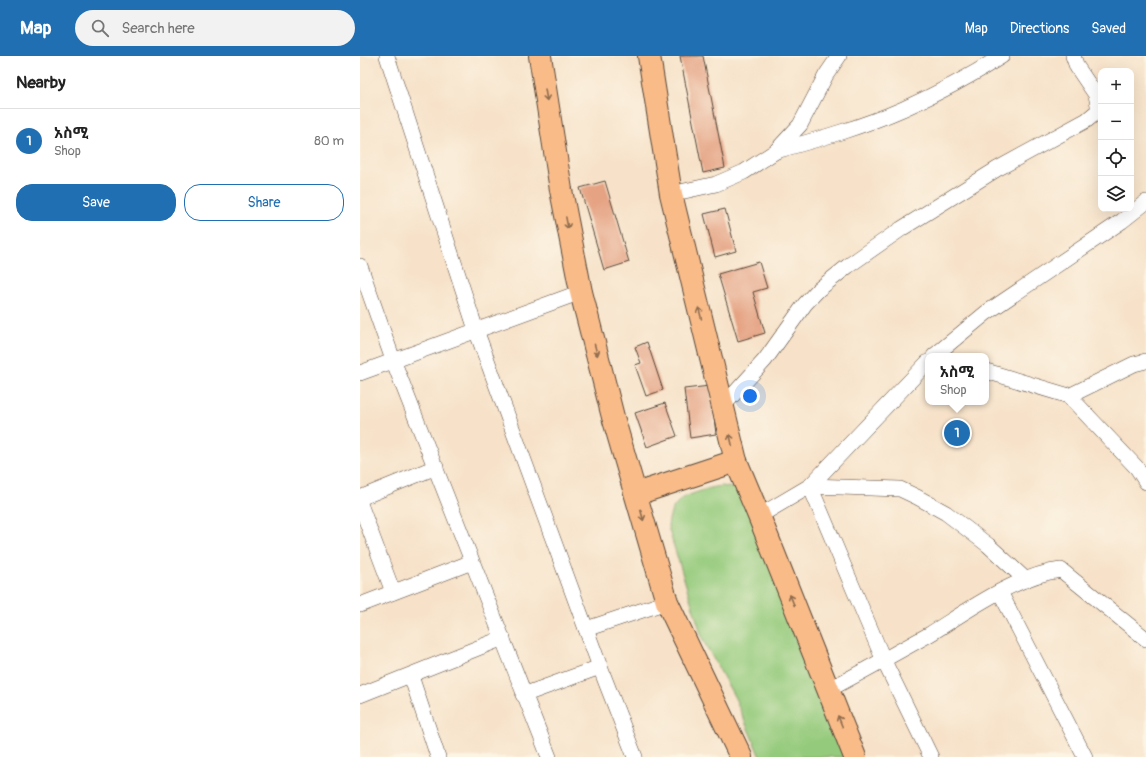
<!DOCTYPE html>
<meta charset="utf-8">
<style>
:root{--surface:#fff;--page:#f2f2f2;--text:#222;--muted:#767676;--line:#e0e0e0;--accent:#1f6fb2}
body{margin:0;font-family:Pangolin,"Noto Sans Ethiopic",sans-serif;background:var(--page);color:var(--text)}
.controls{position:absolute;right:12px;top:12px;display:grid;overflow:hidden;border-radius:8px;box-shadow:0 4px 16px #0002}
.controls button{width:36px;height:36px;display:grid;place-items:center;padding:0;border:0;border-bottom:1px solid var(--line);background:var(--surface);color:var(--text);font:20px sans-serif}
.you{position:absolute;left:390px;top:340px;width:14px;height:14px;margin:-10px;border:3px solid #fff;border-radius:50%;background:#1a73e8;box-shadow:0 0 0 6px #1a73e833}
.badge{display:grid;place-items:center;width:26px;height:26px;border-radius:50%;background:var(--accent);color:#fff;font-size:13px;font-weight:700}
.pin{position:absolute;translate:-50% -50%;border:2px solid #fff;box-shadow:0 1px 4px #0006}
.popup{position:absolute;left:565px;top:297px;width:64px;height:52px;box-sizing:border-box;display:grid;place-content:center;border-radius:8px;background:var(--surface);filter:drop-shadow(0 1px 3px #0005);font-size:13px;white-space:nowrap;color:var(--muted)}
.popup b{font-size:15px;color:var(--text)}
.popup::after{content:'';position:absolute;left:50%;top:100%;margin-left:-8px;border:8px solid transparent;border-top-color:var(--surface)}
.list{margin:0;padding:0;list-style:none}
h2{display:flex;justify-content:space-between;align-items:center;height:52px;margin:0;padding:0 16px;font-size:17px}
h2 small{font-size:13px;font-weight:400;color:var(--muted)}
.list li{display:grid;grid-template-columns:26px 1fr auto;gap:12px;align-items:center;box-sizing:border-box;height:64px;padding:0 16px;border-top:1px solid var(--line)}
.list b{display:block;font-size:15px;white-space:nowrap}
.list p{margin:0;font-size:13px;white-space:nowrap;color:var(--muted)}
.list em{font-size:13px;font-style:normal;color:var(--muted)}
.actions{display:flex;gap:8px;padding:12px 16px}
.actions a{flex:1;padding:9px 0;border:1px solid var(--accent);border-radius:16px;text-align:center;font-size:14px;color:var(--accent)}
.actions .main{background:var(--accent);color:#fff}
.icon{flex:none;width:22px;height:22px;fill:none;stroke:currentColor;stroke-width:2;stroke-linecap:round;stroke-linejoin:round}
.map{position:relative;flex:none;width:786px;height:701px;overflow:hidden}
header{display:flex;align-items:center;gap:24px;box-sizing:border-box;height:56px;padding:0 20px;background:var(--accent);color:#fff}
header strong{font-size:19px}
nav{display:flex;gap:22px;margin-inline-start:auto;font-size:14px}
.search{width:280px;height:36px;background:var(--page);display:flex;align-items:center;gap:10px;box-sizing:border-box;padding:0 14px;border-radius:22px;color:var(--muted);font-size:15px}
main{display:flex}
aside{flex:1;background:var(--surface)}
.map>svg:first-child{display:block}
.green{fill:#94ca7c;stroke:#687a4d}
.building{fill:#e5a383}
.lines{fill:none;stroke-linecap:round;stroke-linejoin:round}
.minor-casing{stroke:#574638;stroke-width:16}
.trunk-casing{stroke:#574638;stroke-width:24}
.minor{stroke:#fff;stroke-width:15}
.trunk{stroke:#f9bc89;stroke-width:22}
.oneway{stroke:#906c4e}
</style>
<header>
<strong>Map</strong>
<div class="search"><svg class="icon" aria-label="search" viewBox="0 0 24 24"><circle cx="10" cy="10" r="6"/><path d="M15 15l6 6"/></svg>Search here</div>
<nav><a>Map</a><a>Directions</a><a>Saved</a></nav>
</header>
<main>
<aside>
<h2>Nearby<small></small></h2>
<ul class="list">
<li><span class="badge">1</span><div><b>አስሚ</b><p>Shop</p></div><em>80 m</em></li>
</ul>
<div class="actions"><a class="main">Save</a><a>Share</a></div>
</aside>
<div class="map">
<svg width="786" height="701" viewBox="0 0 786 701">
<rect width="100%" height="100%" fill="#fcf5e5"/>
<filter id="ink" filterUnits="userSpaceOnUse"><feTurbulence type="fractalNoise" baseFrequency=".025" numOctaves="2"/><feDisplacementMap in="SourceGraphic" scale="8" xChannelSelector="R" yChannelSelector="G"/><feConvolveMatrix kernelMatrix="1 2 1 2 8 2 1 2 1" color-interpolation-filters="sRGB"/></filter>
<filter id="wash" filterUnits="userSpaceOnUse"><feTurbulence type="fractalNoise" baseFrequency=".012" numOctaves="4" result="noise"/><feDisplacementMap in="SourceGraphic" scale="16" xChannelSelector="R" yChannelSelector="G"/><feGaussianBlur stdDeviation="0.9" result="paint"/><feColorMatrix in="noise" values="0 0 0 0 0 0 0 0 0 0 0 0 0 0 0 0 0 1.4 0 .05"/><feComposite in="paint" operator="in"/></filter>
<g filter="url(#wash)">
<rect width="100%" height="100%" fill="#f7e2c9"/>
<!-- green -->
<path class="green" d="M362,430L373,432L382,436L488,701H400L375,642L343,584L308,471C310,450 318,442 338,436C346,433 353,431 362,430Z"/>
<g id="blocks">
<!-- building -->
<g class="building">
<polygon points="320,0 343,0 365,112 343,117"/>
<polygon points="245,125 269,206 244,214 220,132"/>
<polygon points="365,153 376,195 355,201 344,158"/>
<polygon points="399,206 407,232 393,236 405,277 378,285 358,218"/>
<polygon points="287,286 303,334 286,340 275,309 281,307 275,291"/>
<polygon points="350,330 356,378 330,382 324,333"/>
<polygon points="305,347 317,380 287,391 275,357"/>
</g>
</g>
</g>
<g filter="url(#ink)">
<use href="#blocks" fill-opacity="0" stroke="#574638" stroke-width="1"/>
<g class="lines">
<!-- minor casing -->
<g class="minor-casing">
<g id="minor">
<polyline points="27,0 116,274 240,611 275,701"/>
<path d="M416,95C459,83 502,71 543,53C577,38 611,20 642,0"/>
<polyline points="311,138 356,128 384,116 416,95 440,69 466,19 479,0"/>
<polyline points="0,210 33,304 189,701"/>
<polyline points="574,300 626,257 762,165 786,146"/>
<polyline points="626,315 709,340 777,412 786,426"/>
<polyline points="0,317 221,236"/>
<polyline points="709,340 774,308 786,305"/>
<polyline points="363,350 405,304 445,248 458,234 488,210 541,173 637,113 727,64 739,54 736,39 717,11 713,0"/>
<polyline points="0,442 76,411"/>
<polyline points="0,448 33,536"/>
<polyline points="399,460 450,430 568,306"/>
<polyline points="640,536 725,701"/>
<polyline points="0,549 112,506"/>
<polyline points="226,573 307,546"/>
<polyline points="51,620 78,701"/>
<path d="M468,634C502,616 536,597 570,578C607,555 657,519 701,514L786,583"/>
<polyline points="0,639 143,582"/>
<polyline points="163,639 240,611"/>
<polyline points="571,701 524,605 450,430 540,433 557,441 586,457 628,489 666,524"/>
</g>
</g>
<!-- trunk casing -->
<g class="trunk-casing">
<g id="trunk">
<polyline points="180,0 201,134 221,236 253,361 307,546 381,701"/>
<polyline points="289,0 311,138 376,405 399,460 495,701"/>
<polyline points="276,438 376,405"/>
</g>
</g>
<!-- minor -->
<use href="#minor" class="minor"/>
<!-- trunk -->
<use href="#trunk" class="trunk"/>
</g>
<!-- one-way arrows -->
<defs><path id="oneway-shaft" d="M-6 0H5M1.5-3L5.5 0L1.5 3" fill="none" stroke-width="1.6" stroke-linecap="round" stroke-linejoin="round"/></defs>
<g class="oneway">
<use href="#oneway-shaft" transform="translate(186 39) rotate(81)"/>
<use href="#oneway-shaft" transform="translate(207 167) rotate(79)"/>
<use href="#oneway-shaft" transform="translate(340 257) rotate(-104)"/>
<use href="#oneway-shaft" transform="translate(236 294) rotate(75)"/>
<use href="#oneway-shaft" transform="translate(371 384) rotate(-103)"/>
<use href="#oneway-shaft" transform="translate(282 459) rotate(75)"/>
<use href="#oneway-shaft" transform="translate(432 544) rotate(-112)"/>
<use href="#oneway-shaft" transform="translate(480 665) rotate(-112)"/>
</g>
</g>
</svg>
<div class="controls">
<button>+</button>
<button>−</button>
<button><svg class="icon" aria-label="locate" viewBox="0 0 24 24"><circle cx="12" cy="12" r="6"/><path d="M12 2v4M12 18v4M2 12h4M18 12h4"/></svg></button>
<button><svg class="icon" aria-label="layers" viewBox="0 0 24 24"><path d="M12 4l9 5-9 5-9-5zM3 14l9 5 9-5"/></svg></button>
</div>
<div class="you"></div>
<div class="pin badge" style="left:597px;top:377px">1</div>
<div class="popup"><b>አስሚ</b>Shop</div>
</div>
</main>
